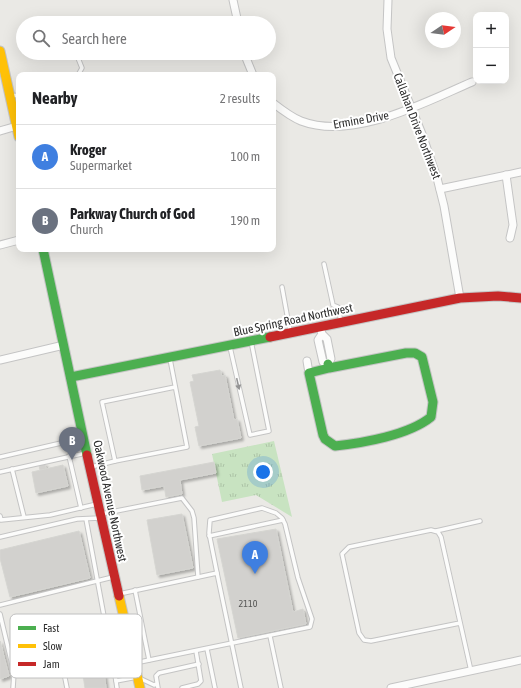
<!DOCTYPE html>
<meta charset="utf-8">
<style>
:root{--surface:#fff;--page:#f6f6f6;--text:#202124;--muted:#757577;--line:#e0e0e0;--accent:#111827}
body{margin:0;font-family:"Asap Condensed",sans-serif;background:var(--page);color:var(--text)}
.controls{position:absolute;right:12px;top:12px;display:grid;overflow:hidden;border-radius:8px;box-shadow:0 4px 16px #0002}
.controls button{width:36px;height:36px;display:grid;place-items:center;padding:0;border:0;border-bottom:1px solid var(--line);background:var(--surface);color:var(--text);font:20px sans-serif}
.compass{position:absolute;left:425px;top:12px;width:36px;height:36px;border-radius:50%;background:var(--surface);box-shadow:0 4px 16px #0002;rotate:77deg}
.you{position:absolute;left:263px;top:472px;width:14px;height:14px;margin:-10px;border:3px solid #fff;border-radius:50%;background:#1a73e8;box-shadow:0 0 0 6px #1a73e833}
.badge{display:grid;place-items:center;width:26px;height:26px;border-radius:50%;background:var(--accent);color:#fff;font-size:13px;font-weight:700}
.pin{position:absolute;translate:-50% -33px;filter:drop-shadow(0 1px 2px #0008)}
.pin::after{content:'';position:absolute;top:21px;width:14px;height:12px;background:inherit;clip-path:polygon(0 0,100% 0,50% 100%)}
.list{margin:0;padding:0;list-style:none}
h2{display:flex;justify-content:space-between;align-items:center;height:52px;margin:0;padding:0 16px;font-size:17px}
h2 small{font-size:13px;font-weight:400;color:var(--muted)}
.list li{display:grid;grid-template-columns:26px 1fr auto;gap:12px;align-items:center;box-sizing:border-box;height:64px;padding:0 16px;border-top:1px solid var(--line)}
.list b{display:block;font-size:15px;white-space:nowrap}
.list p{margin:0;font-size:13px;white-space:nowrap;color:var(--muted)}
.list em{font-size:13px;font-style:normal;color:var(--muted)}
.icon{flex:none;width:22px;height:22px;fill:none;stroke:currentColor;stroke-width:2;stroke-linecap:round;stroke-linejoin:round}
.map{position:relative;flex:none;width:521px;height:688px;overflow:hidden}
.search{position:absolute;background:var(--surface);box-shadow:0 4px 16px #0002;left:16px;top:16px;width:260px;height:44px;display:flex;align-items:center;gap:10px;box-sizing:border-box;padding:0 14px;border-radius:22px;color:var(--muted);font-size:15px}
.panel{position:absolute;background:var(--surface);box-shadow:0 4px 16px #0002;left:16px;top:72px;width:260px;height:180px;border-radius:8px}
.map>svg:first-child{display:block}
.grass{fill:url(#grass-tufts)}
.building{fill:#d2d1ce;stroke:#d5d5d1;filter:url(#shadow)}
.lines{fill:none;stroke-linecap:round;stroke-linejoin:round}
.lane-casing{stroke:#c4c4c4;stroke-width:5.5}
.street-casing{stroke:#c4c4c4;stroke-width:9}
.fast-casing{stroke:#c4c4c4;stroke-width:11}
.slow-casing{stroke:#c4c4c4;stroke-width:11}
.jam-casing{stroke:#c4c4c4;stroke-width:11}
.lane{stroke:#fcfcfb;stroke-width:3.5}
.street{stroke:#fcfcfb;stroke-width:7}
.fast{stroke:#4caf50;stroke-width:9}
.slow{stroke:#ffc107;stroke-width:9}
.jam{stroke:#c62828;stroke-width:9}
.oneway{fill:#949494}
.labels{text-anchor:middle;dominant-baseline:central;stroke-width:4;stroke-linejoin:round;paint-order:stroke}
.number-label{font-size:10px;fill:#575756}
.street-label{font-size:12px;fill:#2d2d2d;stroke:#fff}
.key{fill:#fff;stroke:#c0c0c0;stroke-width:1}
.key-label{font-size:11px;fill:#2d2d2d}
</style>
<div class="map">
<svg width="521" height="688" viewBox="0 0 521 688">
<defs>
<pattern id="grass-tufts" width="24" height="20" patternUnits="userSpaceOnUse"><rect width="24" height="20" fill="#c8e3c1"/><path d="M3 7l-1-3M5 7V3M7 7l1-3M15 17l-1-3M17 17v-4M19 17l1-3" fill="none" stroke="#acc3a6"/></pattern>
<filter id="shadow"><feDropShadow dx="2.5" dy="2.5" stdDeviation="1" flood-color="#0004"/></filter>
</defs>
<rect width="100%" height="100%" fill="#eae9e5"/>
<!-- grass -->
<polygon class="grass" points="274,441 292,517 256,495 222,502 212,454"/>
<!-- building -->
<g class="building">
<polygon points="220,370 222,376 225,375 234,420 237,419 241,438 199,446 195,427 199,426 190,382 194,381 192,375"/>
<polygon points="214,462 216,473 180,480 182,494 166,497 164,486 142,490 140,476"/>
<polygon points="45,464 46,469 40,470 39,465"/>
<polygon points="63,465 68,486 36,493 32,472"/>
<polygon points="182,514 193,568 157,575 147,520"/>
<polygon points="276,529 293,612 303,609 306,624 238,638 217,539"/>
<polygon points="79,531 90,578 10,597 0,558 0,550"/>
<polygon points="0,641 9,676 0,679"/>
<polygon points="104,672 106,688 85,688 83,675"/>
</g>
<g class="lines">
<!-- lane casing -->
<g class="lane-casing">
<g id="lane">
<polyline points="78,75 82,68 78,58"/>
<polyline points="11,96 19,95"/>
<polyline points="324,264 333,305 338,307 341,322"/>
<polyline points="282,287 290,331"/>
<polyline points="230,347 250,435 269,431 251,341"/>
<polyline points="170,359 187,447 115,461 102,402 175,387"/>
<polyline points="69,456 81,508"/>
<polyline points="0,457 83,438"/>
<polyline points="91,467 115,461"/>
<polyline points="12,469 24,517"/>
<polyline points="0,472 86,453"/>
<polyline points="101,514 182,498 192,511 194,518 198,577"/>
<polyline points="0,516 1,520 50,515 97,504"/>
<polyline points="86,519 116,681 137,677 154,685 157,684"/>
<polyline points="436,531 480,521"/>
<polyline points="209,536 283,520"/>
<polyline points="0,537 77,519 100,518"/>
<polyline points="135,590 149,660"/>
<polyline points="119,594 217,573 241,688"/>
<polyline points="0,605 113,577"/>
<polyline points="0,614 14,673 13,688"/>
<polyline points="460,623 371,641 364,640 359,633 342,554 349,547 431,530 438,532 441,537 471,671"/>
<polyline points="270,636 281,688"/>
<polyline points="207,649 215,688"/>
<polyline points="135,663 310,627 312,619 298,578 285,524 282,518 276,513 262,508 210,520 209,533 217,573"/>
<polyline points="116,681 117,688"/>
<polyline points="67,688 62,663 110,654"/>
<polyline points="158,688 156,676 159,673 199,664"/>
<polyline points="182,688 198,684 201,681 196,651"/>
</g>
</g>
<!-- street casing -->
<g class="street-casing">
<g id="street">
<polyline points="233,0 238,23"/>
<polyline points="388,0 387,29 391,58 422,134 437,178 444,206 460,298"/>
<polyline points="244,53 253,75"/>
<path d="M273,103C282,110 291,117 301,121C354,141 425,102 472,82"/>
<polyline points="0,131 17,126"/>
<polyline points="506,175 513,225 510,238"/>
<polyline points="440,189 521,172"/>
<polyline points="0,245 19,240"/>
<polyline points="320,327 322,334 327,339 331,359 328,364 323,362 318,340 322,334"/>
<polyline points="0,360 64,345"/>
<polyline points="307,361 309,373"/>
<polyline points="391,688 521,660"/>
</g>
</g>
<!-- fast casing -->
<g class="fast-casing">
<g id="fast">
<polyline points="43,249 87,455"/>
<path d="M328,364L329,368L406,353H415L422,357L433,402L431,417C409,435 363,443 335,446L325,439L323,435L309,373L329,368"/>
<polyline points="71,377 270,337"/>
</g>
</g>
<!-- slow casing -->
<g class="slow-casing">
<g id="slow">
<polyline points="0,51 19,137"/>
<polyline points="119,596 140,688"/>
</g>
</g>
<!-- jam casing -->
<g class="jam-casing">
<g id="jam">
<polyline points="270,337 460,298 498,296 521,298"/>
<polyline points="87,455 119,596"/>
</g>
</g>
<!-- lane -->
<use href="#lane" class="lane"/>
<!-- street -->
<use href="#street" class="street"/>
<!-- fast -->
<use href="#fast" class="fast"/>
<!-- slow -->
<use href="#slow" class="slow"/>
<!-- jam -->
<use href="#jam" class="jam"/>
</g>
<!-- one-way arrows -->
<defs><path id="oneway-solid" d="M-6-.8H1V-3.2L6.5 0L1 3.2V.8H-6Z"/></defs>
<use class="oneway" href="#oneway-solid" transform="translate(238 384) rotate(77)"/>
<g class="labels">
<!-- number labels -->
<g class="number-label">
<text x="248" y="603">2110</text>
</g>
<!-- street labels -->
<g class="street-label">
<text transform="translate(361 120) rotate(-10)">Ermine Drive</text>
<text transform="translate(417 126) rotate(69)">Callahan Drive Northwest</text>
<text transform="translate(293 320) rotate(-12)">Blue Spring Road Northwest</text>
<text transform="translate(110 501) rotate(78)">Oakwood Avenue Northwest</text>
</g>
</g>
<!-- legend -->
<rect x="10" y="614" width="132" height="64" rx="6" class="key"/>
<rect x="18" y="626" width="18" height="4" fill="#4caf50"/>
<rect x="18" y="644" width="18" height="4" fill="#ffc107"/>
<rect x="18" y="662" width="18" height="4" fill="#c62828"/>
<g class="key-label">
<text x="43" y="632">Fast</text>
<text x="43" y="650">Slow</text>
<text x="43" y="668">Jam</text>
</g>
</svg>
<div class="controls">
<button>+</button>
<button>−</button>
</div>
<svg class="compass" viewBox="-18 -18 36 36"><path d="M0-13l5 13h-10z" fill="#e53935"/><path d="M0 13l5-13h-10z" fill="#757577"/></svg>
<div class="you"></div>
<div class="pin badge" style="left:255px;top:574px;background:#3f7fe0">A</div>
<div class="pin badge" style="left:72px;top:460px;background:#6b7280">B</div>
<div class="search"><svg class="icon" aria-label="search" viewBox="0 0 24 24"><circle cx="10" cy="10" r="6"/><path d="M15 15l6 6"/></svg>Search here</div>
<section class="panel">
<h2>Nearby<small>2 results</small></h2>
<ul class="list">
<li><span class="badge" style="background:#3f7fe0">A</span><div><b>Kroger</b><p>Supermarket</p></div><em>100 m</em></li>
<li><span class="badge" style="background:#6b7280">B</span><div><b>Parkway Church of God</b><p>Church</p></div><em>190 m</em></li>
</ul>
</section>
</div>
